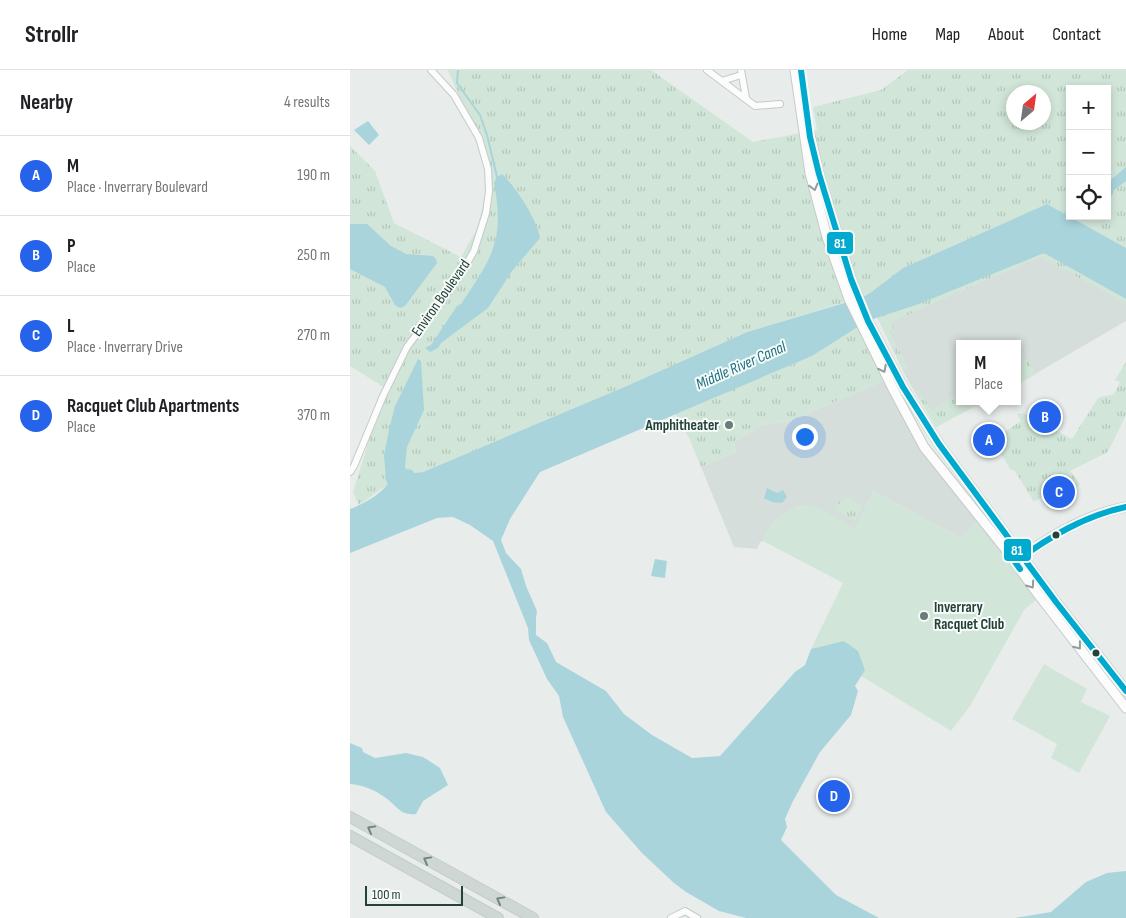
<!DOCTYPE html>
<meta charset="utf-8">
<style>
:root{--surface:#fff;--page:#f2f2f2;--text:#202124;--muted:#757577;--line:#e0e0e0;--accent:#2563eb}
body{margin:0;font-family:"Sofia Sans Condensed",sans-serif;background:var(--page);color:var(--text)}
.controls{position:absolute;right:15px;top:15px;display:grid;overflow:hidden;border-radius:0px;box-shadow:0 2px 8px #0003}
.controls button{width:45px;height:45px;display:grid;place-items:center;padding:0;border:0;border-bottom:1px solid var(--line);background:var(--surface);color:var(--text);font:25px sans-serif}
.compass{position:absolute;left:656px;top:15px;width:45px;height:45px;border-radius:50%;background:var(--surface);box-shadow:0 2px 8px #0003;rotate:29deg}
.scale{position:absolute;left:15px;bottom:12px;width:98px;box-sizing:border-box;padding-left:5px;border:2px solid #24423a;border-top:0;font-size:14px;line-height:18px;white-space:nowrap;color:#24423a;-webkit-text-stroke:4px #f7fbf9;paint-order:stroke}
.you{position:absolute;left:454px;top:366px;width:18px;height:18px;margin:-12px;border:4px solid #fff;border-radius:50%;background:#1a73e8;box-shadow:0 0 0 8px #1a73e833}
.badge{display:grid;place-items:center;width:32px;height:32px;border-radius:50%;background:var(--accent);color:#fff;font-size:16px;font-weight:700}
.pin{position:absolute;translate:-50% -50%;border:2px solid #fff;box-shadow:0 1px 5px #0006}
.popup{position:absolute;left:606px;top:270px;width:65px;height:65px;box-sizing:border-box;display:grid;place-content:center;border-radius:0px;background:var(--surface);filter:drop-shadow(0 1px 4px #0005);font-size:16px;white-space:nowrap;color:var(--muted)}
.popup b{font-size:19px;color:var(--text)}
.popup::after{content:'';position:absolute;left:50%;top:100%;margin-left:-10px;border:10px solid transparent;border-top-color:var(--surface)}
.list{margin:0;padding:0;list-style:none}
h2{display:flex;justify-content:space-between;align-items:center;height:65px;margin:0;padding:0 20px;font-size:21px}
h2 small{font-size:16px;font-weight:400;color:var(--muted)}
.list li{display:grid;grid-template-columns:32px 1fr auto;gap:15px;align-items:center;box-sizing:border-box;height:80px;padding:0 20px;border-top:1px solid var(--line)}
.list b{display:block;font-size:19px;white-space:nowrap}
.list p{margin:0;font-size:16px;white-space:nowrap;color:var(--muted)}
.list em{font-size:16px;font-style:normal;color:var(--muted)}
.icon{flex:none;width:28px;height:28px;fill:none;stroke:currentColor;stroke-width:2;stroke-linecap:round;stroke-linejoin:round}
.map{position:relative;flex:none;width:776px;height:848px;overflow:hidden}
header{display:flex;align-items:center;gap:30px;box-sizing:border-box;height:70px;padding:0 25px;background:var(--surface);border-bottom:1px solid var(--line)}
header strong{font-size:24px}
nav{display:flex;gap:28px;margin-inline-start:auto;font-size:18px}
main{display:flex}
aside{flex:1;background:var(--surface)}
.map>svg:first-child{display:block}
.built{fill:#d6dedb}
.grass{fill:url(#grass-tufts);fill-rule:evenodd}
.pitch{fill:#d1e6d8}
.water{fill:#a9d4db}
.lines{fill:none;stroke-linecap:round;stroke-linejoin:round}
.stream{stroke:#a9d4db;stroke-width:2}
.minor-casing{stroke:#c5cac8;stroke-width:8}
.tertiary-casing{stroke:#c5cac8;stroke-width:11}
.primary-casing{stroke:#c3ccc9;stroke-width:12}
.minor{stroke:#fcfcfc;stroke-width:6}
.tertiary{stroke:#fcfcfc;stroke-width:9}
.primary{stroke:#cfd7d5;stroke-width:10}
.bus-1-casing{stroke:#f7fbf9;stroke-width:10}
.bus-1{stroke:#00a9ce;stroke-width:6}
.oneway{stroke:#909f9b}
.oneway2{stroke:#718580}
.poi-dot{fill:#697e78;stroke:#f7fbf9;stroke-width:2}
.bus-dot{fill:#24423a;stroke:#f7fbf9;stroke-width:2}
.labels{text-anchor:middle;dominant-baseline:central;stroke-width:4;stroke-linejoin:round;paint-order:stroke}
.street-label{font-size:15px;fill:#24423a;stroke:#f7fbf9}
.poi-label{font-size:15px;font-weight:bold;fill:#24423a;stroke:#f7fbf9;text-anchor:end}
.water-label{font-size:16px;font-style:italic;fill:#1c6f80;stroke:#f7fbf9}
.line-badge{stroke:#f7fbf9;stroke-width:2}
.badge-label{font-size:14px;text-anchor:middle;font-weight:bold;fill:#fff}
</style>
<header>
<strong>Strollr</strong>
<nav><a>Home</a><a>Map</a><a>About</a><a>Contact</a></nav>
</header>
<main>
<aside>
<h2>Nearby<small>4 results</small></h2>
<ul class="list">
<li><span class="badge">A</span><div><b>M</b><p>Place · Inverrary Boulevard</p></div><em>190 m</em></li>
<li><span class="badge">B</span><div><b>P</b><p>Place</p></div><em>250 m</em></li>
<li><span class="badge">C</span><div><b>L</b><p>Place · Inverrary Drive</p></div><em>270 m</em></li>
<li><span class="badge">D</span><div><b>Racquet Club Apartments</b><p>Place</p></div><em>370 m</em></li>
</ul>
</aside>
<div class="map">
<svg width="776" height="848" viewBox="0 0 776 848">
<defs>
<pattern id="grass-tufts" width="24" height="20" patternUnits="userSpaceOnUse" patternTransform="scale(1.25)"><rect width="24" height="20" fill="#d1e6d8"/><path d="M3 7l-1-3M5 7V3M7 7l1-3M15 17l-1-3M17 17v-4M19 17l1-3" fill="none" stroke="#b3c6ba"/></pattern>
</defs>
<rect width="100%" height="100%" fill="#e8edeb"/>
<!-- built -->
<g class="built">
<polygon points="694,182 776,229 776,251 668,314 668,274 610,274 610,331 635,331 586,357 556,307 527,247 569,234"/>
<polygon points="533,311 570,379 627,450 611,468 523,421 505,460 461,435 446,437 415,465 413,471 410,472 407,479 384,477 351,397 386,382 384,372 413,355 440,351"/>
</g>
<!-- grass -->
<g class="grass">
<path d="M98,0H301L403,72L467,60L463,37L531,20L558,0H776V178L697,134L553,198L520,223L496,232L397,262L279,315L73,402C48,403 29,422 9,435L3,422L35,318L0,296V76L25,101L44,153L111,187L127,159L141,101ZM720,19H757V146H720ZM664,22H694V52H664Z"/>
<polygon points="694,182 776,229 776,233 690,187 541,252 544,259 539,261 558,298 554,301 527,247"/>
<polygon points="506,255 533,311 440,351 413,355 384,372 386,382 351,397 339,368 325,344 462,286"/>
<polygon points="677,289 686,304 668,314 668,295"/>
<polygon points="776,292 776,345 758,382 720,401 730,414 722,421 721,426 713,413 684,432 665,401 660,399 643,370 671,351 667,344 673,343 722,369 748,328 764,324 770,312 765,310"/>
<polygon points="568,320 582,340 610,322 610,331 635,331 586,357 565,322"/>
<polygon points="498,427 513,436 505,451 485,439 489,432"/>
</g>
<!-- pitch -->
<g class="pitch">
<path d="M523,421L611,468L627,450L653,484L686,530L674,540L620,636L601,661L511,606L515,599L495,571L461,579L493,513L413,471C418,451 440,435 460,435C467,435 497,455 505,459Z"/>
<polygon points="694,594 737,619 731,632 760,646 729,703 701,688 707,674 662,649"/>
</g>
<!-- water -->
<g class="water">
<polygon points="18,51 29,65 19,75 4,60"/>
<polygon points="776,97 776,111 764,120 762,126 757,129 757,113"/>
<path d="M152,104C165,116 188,151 190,168L162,201L138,238L91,273L88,278L80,282L75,278L81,275L107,236L111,234C142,188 155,170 144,113L147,107Z"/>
<path d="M697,134L776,178V229L694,183L569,234L517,251L462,286L190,402L160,449L151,470L156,483L171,499L176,516L187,541L186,548V565L197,573L206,592L256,621L274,644L302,665L342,688L370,686L445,602L455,595L461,579L494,571L508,581L515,600L505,616L508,621L501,645L470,682L442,733L435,749L437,757L431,770L486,825L529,848H396L369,841L336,822L324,813L292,783L256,742L213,647L209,626L197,609L179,570L178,558L143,471L120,455L103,447L87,448L0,483V439C14,434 29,425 38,414L36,410L34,385L39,360L45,336L68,289L71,291L74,340L57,377L55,396L56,399L62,400L64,403L73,402L279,315L397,262L508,229L520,223L553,198Z"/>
<polygon points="0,154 17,154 41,176 56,184 83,186 86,189 87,193 55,236 50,238 45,235 35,217 0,199"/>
<polygon points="417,418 427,423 433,420 437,427 432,433 422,432 414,428"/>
<polygon points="305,489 317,491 315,508 301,506"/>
<path d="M0,673L12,678L13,682L25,688L56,683L73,687L90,698L98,715L73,731L66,744C50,746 47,736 36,728C25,720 13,715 0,714Z"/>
<polygon points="776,801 776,848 665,848 701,842 736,812 757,803"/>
</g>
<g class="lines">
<!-- stream -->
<polyline class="stream" points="108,0 107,13 130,45 137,65 147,107"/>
<!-- minor casing -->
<g class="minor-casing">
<g id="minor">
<polyline points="357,0 405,36 430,34"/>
<polyline points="391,0 396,28"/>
<polyline points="372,11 391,5"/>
<polyline points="0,402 4,396 33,326 57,277 100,220 116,195 124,181 136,143 139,121 138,99 129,68 104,25 81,0"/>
<polyline points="321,848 335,841 347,848"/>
</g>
</g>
<!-- tertiary casing -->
<g class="tertiary-casing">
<g id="tertiary">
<polyline points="445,0 460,103 477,167 499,229 543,319 574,377 657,481 688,524 776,638"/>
<polyline points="460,65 469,104 501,209 518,251 553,317 589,374 706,532 776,621"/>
<path d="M669,489C700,466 738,444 776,437"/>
</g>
</g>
<!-- primary casing -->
<g class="primary-casing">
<g id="primary">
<polyline points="0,747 183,848"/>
<polyline points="0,766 148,848"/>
</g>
</g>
<!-- minor -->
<use href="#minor" class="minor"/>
<!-- tertiary -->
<use href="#tertiary" class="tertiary"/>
<!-- primary -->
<use href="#primary" class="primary"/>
<!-- bus-1 casing -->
<g class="bus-1-casing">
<g id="bus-1">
<polyline points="451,0 460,67 469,104 501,209 518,251 553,317 589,374 706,532 776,621"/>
<path d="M670,499L665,492C699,467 734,446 776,437"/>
</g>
</g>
<!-- bus-1 -->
<use href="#bus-1" class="bus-1"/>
</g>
<!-- one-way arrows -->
<defs><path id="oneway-chevron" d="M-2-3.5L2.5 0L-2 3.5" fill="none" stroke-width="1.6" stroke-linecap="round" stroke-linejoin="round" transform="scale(1.25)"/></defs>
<g class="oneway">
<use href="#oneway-chevron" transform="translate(464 117) rotate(75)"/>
<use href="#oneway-chevron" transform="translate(533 299) rotate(63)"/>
<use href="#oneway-chevron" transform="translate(681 515) rotate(55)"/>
<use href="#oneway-chevron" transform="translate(728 576) rotate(52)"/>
</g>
<g class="oneway2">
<use href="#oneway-chevron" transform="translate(21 759) rotate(-151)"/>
<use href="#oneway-chevron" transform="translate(77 790) rotate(-151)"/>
<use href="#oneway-chevron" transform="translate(150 830) rotate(-151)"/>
</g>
<!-- markers -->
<g class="poi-dot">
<circle cx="379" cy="355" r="5"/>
<circle cx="574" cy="546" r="5"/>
</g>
<g class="bus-dot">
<circle cx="706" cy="465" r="4.5"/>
<circle cx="746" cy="583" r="4.5"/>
</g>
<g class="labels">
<!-- street labels -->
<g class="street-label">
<text transform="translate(91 228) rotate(-55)">Environ Boulevard</text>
</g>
<!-- poi labels -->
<g class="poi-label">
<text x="369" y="355">Amphitheater</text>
<text x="584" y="537" text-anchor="start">Inverrary<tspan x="584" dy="17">Racquet Club</tspan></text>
</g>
<!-- water labels -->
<g class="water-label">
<text transform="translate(391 296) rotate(-24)">Middle River Canal</text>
</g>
</g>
<g class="line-badge">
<rect x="476" y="161" width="28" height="24" rx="5" fill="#00a9ce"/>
<rect x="653" y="468" width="29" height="24" rx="5" fill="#00a9ce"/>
</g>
<g class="badge-label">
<text x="490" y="178">81</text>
<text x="667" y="485">81</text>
</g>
</svg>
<div class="controls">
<button>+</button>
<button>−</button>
<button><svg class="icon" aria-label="locate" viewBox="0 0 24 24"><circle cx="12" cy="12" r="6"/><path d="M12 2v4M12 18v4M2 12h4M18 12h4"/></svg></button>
</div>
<svg class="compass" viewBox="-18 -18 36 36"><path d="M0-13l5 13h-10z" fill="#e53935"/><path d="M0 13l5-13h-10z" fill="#757577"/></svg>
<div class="scale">100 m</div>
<div class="you"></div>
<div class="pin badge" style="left:639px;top:370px">A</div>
<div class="popup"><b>M</b>Place</div>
<div class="pin badge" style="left:695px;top:347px">B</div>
<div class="pin badge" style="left:709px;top:422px">C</div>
<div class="pin badge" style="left:484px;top:726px">D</div>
</div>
</main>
